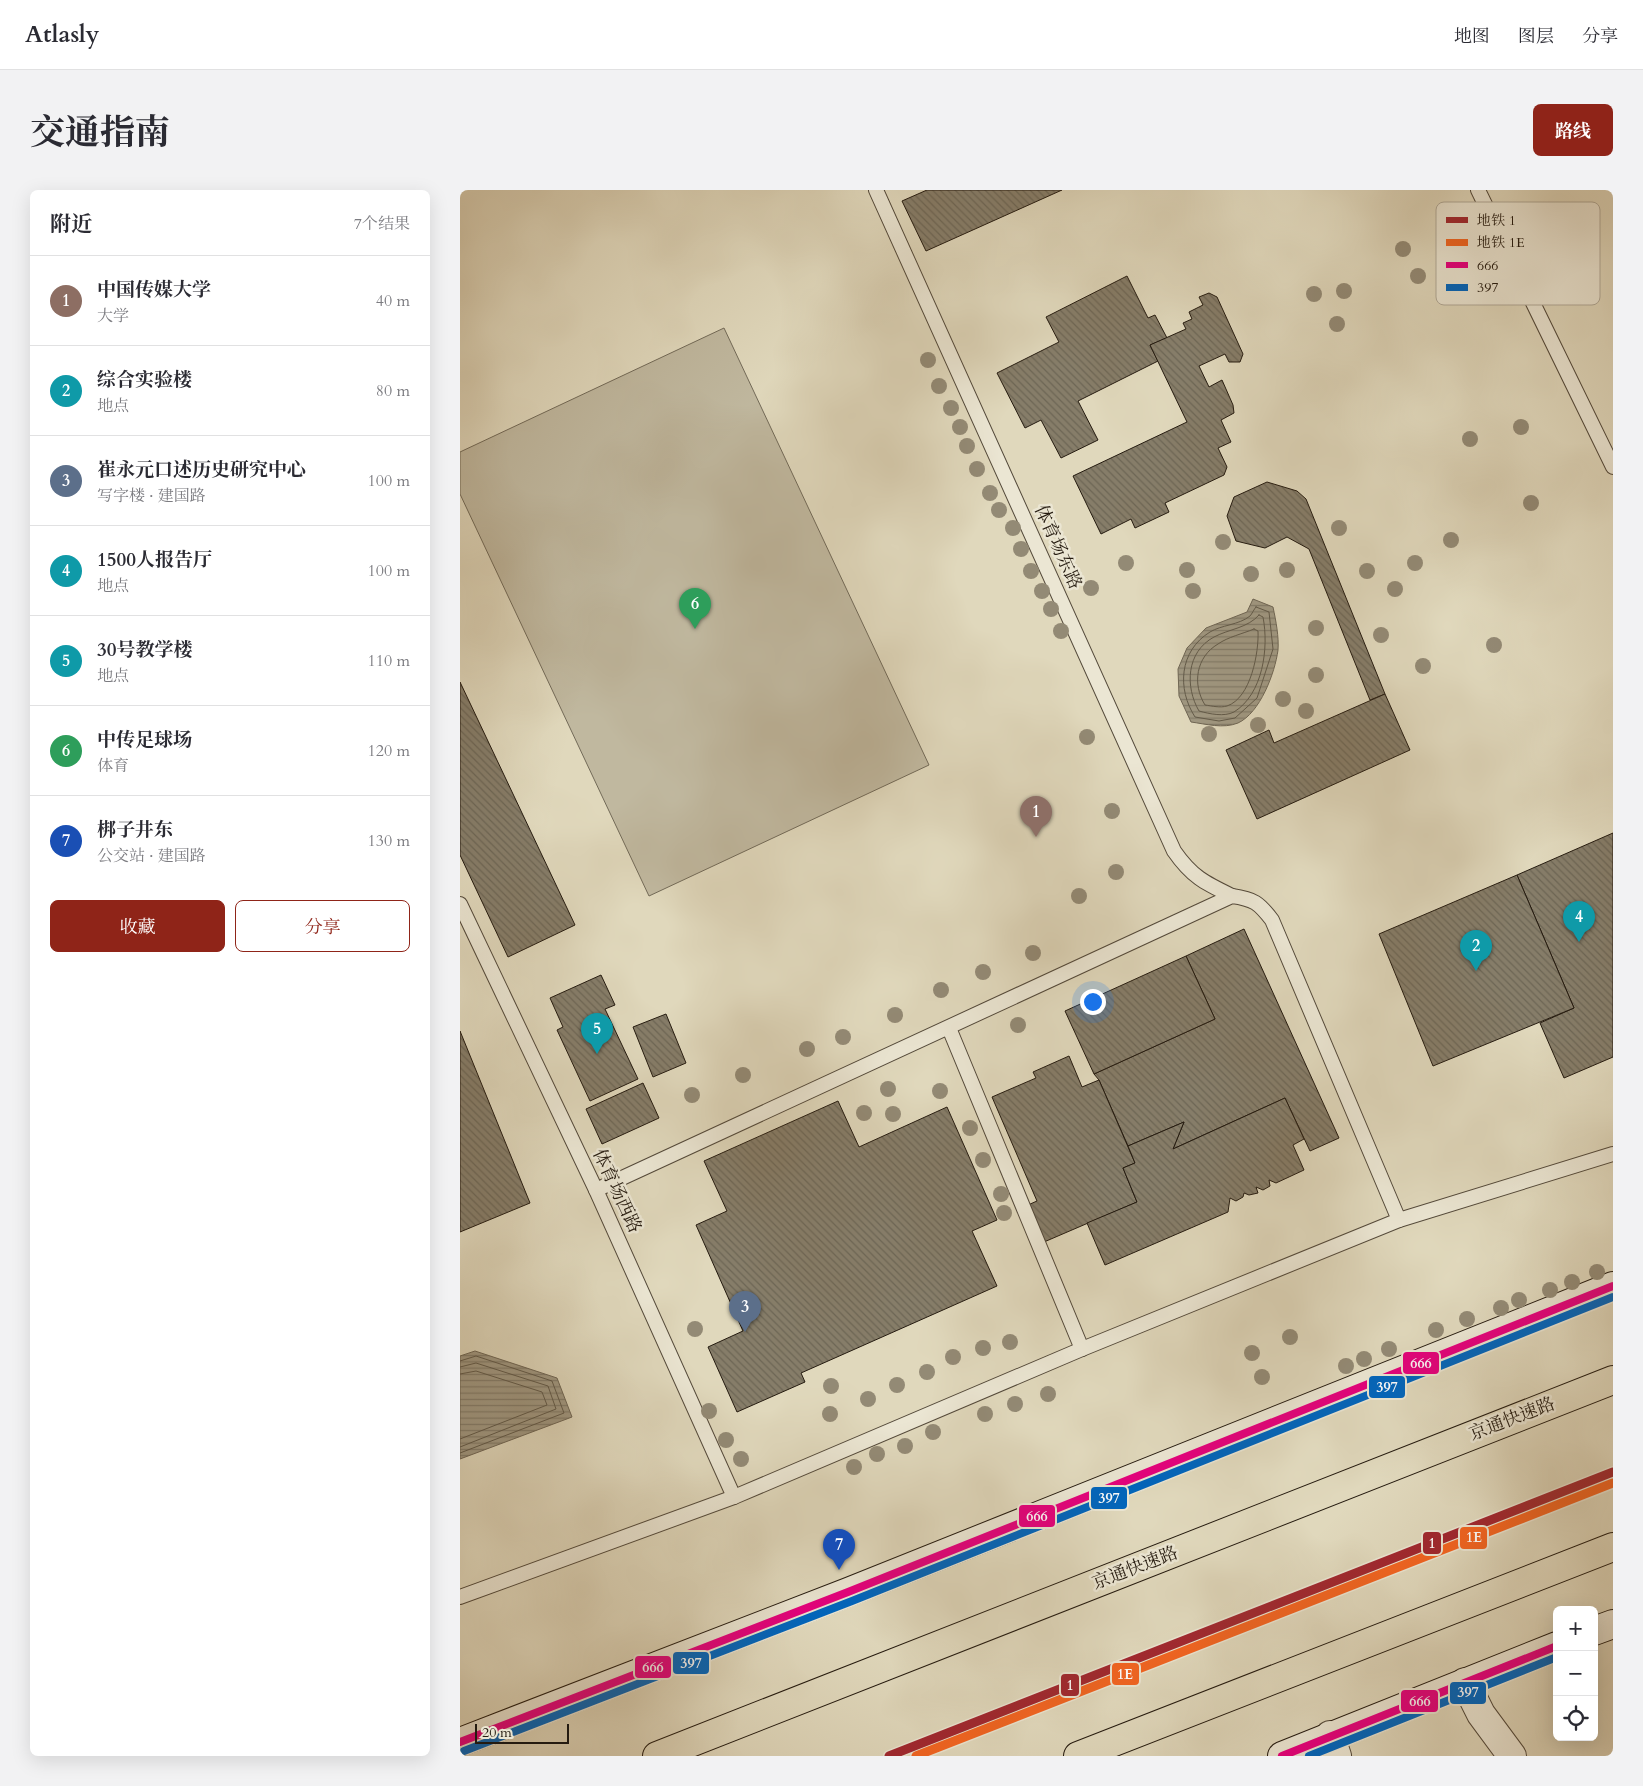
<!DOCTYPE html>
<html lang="zh">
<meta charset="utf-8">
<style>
:root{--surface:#fff;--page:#f2f2f3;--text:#2b2b33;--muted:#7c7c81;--line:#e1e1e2;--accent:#8f2418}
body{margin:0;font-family:Cardo,"Noto Serif SC",serif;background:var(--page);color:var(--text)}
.controls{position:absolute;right:15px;bottom:15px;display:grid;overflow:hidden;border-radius:8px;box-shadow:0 5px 20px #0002}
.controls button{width:45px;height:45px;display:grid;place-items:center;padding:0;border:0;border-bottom:1px solid var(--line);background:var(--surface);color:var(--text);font:25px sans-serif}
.scale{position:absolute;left:15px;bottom:12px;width:94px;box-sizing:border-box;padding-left:5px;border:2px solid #251b10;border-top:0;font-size:14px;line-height:18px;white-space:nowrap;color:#251b10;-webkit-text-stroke:4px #ebe6d3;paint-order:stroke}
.you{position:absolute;left:632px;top:811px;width:18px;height:18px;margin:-12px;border:4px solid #fff;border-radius:50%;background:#1a73e8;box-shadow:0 0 0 8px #1a73e833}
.badge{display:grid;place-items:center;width:32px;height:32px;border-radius:50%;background:var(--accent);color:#fff;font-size:16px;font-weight:700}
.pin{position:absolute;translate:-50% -41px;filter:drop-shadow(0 1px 2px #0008)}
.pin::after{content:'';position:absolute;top:26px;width:18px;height:15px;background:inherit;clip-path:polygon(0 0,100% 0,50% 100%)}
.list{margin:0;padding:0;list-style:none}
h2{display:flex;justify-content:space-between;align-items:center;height:65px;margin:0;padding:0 20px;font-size:21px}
h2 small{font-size:16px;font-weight:400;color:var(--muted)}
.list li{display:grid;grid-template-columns:32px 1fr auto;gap:15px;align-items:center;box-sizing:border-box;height:90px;padding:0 20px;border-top:1px solid var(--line)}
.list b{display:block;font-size:19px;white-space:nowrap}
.list p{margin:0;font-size:16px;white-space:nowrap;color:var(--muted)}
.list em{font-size:16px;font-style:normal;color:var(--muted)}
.actions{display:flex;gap:10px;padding:15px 20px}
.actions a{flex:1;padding:11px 0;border:1px solid var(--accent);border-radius:8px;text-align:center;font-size:18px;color:var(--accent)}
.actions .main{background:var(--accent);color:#fff}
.icon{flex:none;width:28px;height:28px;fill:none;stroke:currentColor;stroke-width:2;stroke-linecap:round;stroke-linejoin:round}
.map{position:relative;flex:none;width:1153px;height:1566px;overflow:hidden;border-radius:8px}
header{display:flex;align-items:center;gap:30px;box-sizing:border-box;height:70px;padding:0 25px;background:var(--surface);border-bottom:1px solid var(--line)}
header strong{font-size:24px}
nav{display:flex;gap:28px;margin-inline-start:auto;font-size:18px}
.intro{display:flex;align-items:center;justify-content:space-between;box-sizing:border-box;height:120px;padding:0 30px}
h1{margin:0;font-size:35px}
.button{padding:12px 22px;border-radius:8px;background:var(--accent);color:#fff;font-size:18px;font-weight:700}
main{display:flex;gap:30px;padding:0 30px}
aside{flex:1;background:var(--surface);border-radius:8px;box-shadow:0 5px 20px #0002}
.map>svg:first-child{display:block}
.grass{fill:#c0b89f;stroke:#726a58}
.water{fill:url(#water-rules);stroke:#6f6654}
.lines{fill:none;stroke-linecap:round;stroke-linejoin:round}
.shore{stroke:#625a49;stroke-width:1}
.building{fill:url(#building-back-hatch);stroke:#251b10}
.service-casing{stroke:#544a3b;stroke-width:16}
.minor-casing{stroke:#544a3b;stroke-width:30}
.secondary-casing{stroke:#251b10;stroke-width:30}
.motorway-casing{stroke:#251b10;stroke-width:30}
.service{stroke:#ebe6d3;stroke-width:14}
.minor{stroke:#ebe6d3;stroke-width:28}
.secondary{stroke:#ebe6d3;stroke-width:28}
.motorway{stroke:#e0d8bc;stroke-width:28}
.bus-1-casing{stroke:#ebe6d3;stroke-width:11}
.bus-2-casing{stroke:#ebe6d3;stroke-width:11}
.bus-1{stroke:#e5007d;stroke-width:8}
.bus-2{stroke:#0065bd;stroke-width:8}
.metro-1-casing{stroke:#ebe6d3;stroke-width:12}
.metro-2-casing{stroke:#ebe6d3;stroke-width:12}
.metro-1{stroke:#a12830;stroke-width:9}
.metro-2{stroke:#f26522;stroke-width:9}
.tree{fill:#938a75}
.labels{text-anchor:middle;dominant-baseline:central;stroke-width:5;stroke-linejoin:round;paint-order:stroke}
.street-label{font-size:18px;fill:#251b10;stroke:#ebe6d3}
.key{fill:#ebe6d3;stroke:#b0a998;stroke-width:1}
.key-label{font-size:14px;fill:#251b10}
.line-badge{stroke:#ebe6d3;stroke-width:2}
.badge-label{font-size:14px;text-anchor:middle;font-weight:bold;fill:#fff}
</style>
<header>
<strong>Atlasly</strong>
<nav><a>地图</a><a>图层</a><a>分享</a></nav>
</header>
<div class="intro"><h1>交通指南</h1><a class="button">路线</a></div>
<main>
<aside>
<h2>附近<small>7个结果</small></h2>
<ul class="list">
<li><span class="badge" style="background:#8d6e63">1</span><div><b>中国传媒大学</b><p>大学</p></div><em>40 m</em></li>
<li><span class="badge" style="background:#0f9aa8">2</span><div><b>综合实验楼</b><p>地点</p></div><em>80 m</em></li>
<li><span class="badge" style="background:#5c6f8a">3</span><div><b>崔永元口述历史研究中心</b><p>写字楼 · 建国路</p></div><em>100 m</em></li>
<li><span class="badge" style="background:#0f9aa8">4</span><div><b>1500人报告厅</b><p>地点</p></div><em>100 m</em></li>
<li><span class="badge" style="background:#0f9aa8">5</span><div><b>30号教学楼</b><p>地点</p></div><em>110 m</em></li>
<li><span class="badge" style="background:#2e9e5b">6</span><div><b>中传足球场</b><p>体育</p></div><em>120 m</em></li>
<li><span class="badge" style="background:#1a4fb4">7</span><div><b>梆子井东</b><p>公交站 · 建国路</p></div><em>130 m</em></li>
</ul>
<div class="actions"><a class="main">收藏</a><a>分享</a></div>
</aside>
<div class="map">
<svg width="1153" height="1566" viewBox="0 0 1153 1566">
<defs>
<pattern id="water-rules" width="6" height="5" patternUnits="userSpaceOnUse" patternTransform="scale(1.25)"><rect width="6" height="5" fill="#a09882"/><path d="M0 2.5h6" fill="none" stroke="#827b69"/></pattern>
<pattern id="building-back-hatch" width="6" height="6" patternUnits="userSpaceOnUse" patternTransform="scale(1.25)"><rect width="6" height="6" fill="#867d69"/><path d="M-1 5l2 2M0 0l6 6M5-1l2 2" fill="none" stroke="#6d6655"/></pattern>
</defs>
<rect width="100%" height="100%" fill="#e0d8bc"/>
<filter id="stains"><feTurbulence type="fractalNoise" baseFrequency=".004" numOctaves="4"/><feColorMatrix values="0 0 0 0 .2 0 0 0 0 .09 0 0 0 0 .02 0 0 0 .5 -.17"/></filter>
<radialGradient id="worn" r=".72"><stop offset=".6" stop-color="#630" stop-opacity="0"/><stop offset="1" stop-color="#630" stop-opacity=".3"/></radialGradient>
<!-- grass -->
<polygon class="grass" points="264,138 469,575 189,706 0,304 0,262"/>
<!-- water -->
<g class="water">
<path d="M793,409L813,417C816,431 819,447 818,460C815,483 800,523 778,533C763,539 746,534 731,532L719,506L718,479L727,458L746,438L787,422Z"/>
<polygon points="15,1161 97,1188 112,1227 0,1269 0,1166"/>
</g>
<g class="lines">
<!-- shore -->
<g class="shore">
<path d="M796,417L809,422L813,459L797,508L775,528L759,531L735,527C717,499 719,461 750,442C761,435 779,435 790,426C792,424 794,419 796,417Z"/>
<path d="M799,425L803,427C809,458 803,504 774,522C764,527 750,524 739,521C725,497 726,462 754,447C769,439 788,438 799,425Z"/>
<path d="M794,439L798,441C799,462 791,508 767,516C760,518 752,516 745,515C732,494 736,467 758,454C768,447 782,444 794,439Z"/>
<polyline points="0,1171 16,1166 92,1191 104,1223 0,1263"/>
<polyline points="0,1177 16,1173 88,1196 96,1219 0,1257"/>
<polyline points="0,1184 16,1181 82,1202 87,1215 0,1249"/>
</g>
</g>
<!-- building -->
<g class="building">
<polygon points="467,0 602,0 466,61 442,11"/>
<polygon points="667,86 688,128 695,125 707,148 690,155 698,171 618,211 638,250 601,268 581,230 565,238 537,183 599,152 586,127"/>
<polygon points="749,103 757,107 783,164 780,172 769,172 765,164 739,176 749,197 762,190 773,215 774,223 761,230 771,252 758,258 767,277 764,285 705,313 709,322 675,338 671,329 641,344 613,286 727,232 690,155 726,139 723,133 732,129 729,122 743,115 739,107"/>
<polygon points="807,292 837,301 846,309 925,504 910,510 849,359 827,347 805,358 776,351 767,326 774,307"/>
<polygon points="0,492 115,735 48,767 0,665"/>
<polygon points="925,504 950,560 797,629 766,560 809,540 814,553"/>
<polygon points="1153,643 1153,867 1104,888 1080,833 1114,818 1057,685"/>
<polygon points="1057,685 1114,818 973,876 919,744"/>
<polygon points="784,739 879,948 850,961 825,908 713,959 724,932 668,956 639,890 634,884 755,829 726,766"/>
<polygon points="726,766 755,829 634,884 605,821"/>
<polygon points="141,785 155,815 145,819 178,889 130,911 97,840 103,837 90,808"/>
<polygon points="206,824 226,873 193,887 173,837"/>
<polygon points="0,841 70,1013 0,1042"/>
<polygon points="609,866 622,897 639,890 675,973 663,978 677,1012 584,1052 568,1015 577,1011 532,907 576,888 573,882"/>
<polygon points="183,893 199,928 142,954 126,919"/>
<polygon points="825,908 844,949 833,955 844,980 816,993 809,990 810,996 803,1000 796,997 798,1003 789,1005 784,1003 783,1007 776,1011 770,1008 768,1022 645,1075 627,1033 677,1012 663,978 675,973 668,956 724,932 713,959"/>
<polygon points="378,911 399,957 487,917 537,1030 512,1041 537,1096 341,1183 345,1192 277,1222 248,1157 283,1141 236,1035 267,1021 244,971"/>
</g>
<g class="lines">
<!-- service casing -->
<g class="service-casing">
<g id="service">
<path d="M416,0L714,661C732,687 745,693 772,706"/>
<polyline points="1018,0 1153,277"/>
<polyline points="0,714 136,1000 274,1307"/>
<polyline points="489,838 622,1159"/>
<path d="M136,1000L772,706C794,709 799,713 812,730L939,1030"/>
<polyline points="0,1407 274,1307 622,1159 939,1030 1153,964"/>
</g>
</g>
<!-- minor casing -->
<g class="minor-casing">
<g id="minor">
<polyline points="1005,1492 1021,1524 1052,1566"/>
<polyline points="870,1545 877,1566"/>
</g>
</g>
<!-- secondary casing -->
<g class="secondary-casing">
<g id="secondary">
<polyline points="1134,1441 1153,1434"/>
<polyline points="0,1552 388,1402 1153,1096"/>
<polyline points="822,1566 1097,1456"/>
</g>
</g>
<!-- motorway casing -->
<g class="motorway-casing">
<g id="motorway">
<polyline points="197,1566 1153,1190"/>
<polyline points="618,1566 1153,1357"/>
</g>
</g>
<!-- service -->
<use href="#service" class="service"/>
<!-- minor -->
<use href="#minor" class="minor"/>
<!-- secondary -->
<use href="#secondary" class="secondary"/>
<!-- motorway -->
<use href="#motorway" class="motorway"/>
<!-- bus-1 casing -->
<g class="bus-1-casing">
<g id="bus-1">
<polyline points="0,1552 388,1402 1153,1096"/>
<polyline points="822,1566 1097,1456"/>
</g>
</g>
<!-- bus-2 casing -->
<g class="bus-2-casing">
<g id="bus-2">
<polyline points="4,1561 392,1411 1153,1107"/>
<polyline points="849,1566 1097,1467"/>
</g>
</g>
<!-- bus-1 -->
<use href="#bus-1" class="bus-1"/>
<!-- bus-2 -->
<use href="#bus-2" class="bus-2"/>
<!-- metro-1 casing -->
<g class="metro-1-casing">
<polyline id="metro-1" points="429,1566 1153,1282"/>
</g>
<!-- metro-2 casing -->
<g class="metro-2-casing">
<polyline id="metro-2" points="456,1566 1153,1293"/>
</g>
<!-- metro-1 -->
<use href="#metro-1" class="metro-1"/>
<!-- metro-2 -->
<use href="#metro-2" class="metro-2"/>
</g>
<!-- trees -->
<g class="tree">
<circle cx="943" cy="59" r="8"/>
<circle cx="958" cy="86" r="8"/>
<circle cx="884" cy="101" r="8"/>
<circle cx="854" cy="104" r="8"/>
<circle cx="877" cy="134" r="8"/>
<circle cx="468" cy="170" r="8"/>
<circle cx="479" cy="196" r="8"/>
<circle cx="491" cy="218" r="8"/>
<circle cx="500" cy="237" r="8"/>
<circle cx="1061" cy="237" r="8"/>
<circle cx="1010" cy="249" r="8"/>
<circle cx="507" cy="256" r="8"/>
<circle cx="517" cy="279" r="8"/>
<circle cx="530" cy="303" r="8"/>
<circle cx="1071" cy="313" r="8"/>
<circle cx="539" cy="320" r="8"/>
<circle cx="553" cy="338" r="8"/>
<circle cx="879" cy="338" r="8"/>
<circle cx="991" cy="350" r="8"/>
<circle cx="763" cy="352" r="8"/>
<circle cx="561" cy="359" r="8"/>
<circle cx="666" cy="373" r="8"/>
<circle cx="955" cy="373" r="8"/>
<circle cx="727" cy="380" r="8"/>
<circle cx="827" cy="380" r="8"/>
<circle cx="571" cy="381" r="8"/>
<circle cx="907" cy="381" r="8"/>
<circle cx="791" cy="384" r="8"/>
<circle cx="631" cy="398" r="8"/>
<circle cx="935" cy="399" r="8"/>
<circle cx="582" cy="401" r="8"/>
<circle cx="733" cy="401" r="8"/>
<circle cx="591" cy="419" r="8"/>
<circle cx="856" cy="438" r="8"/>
<circle cx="601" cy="441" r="8"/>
<circle cx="921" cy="445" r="8"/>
<circle cx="1034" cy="455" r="8"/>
<circle cx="963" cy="476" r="8"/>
<circle cx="856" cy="485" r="8"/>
<circle cx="823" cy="509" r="8"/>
<circle cx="846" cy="521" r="8"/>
<circle cx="798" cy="535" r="8"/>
<circle cx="749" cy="544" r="8"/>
<circle cx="627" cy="547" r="8"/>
<circle cx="652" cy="621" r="8"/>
<circle cx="656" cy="682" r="8"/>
<circle cx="619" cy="706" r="8"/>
<circle cx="573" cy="763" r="8"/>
<circle cx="523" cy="782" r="8"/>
<circle cx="481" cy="800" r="8"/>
<circle cx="435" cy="825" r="8"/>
<circle cx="558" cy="835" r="8"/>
<circle cx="383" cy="847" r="8"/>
<circle cx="347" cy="859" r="8"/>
<circle cx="283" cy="885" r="8"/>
<circle cx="428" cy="899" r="8"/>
<circle cx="480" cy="901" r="8"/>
<circle cx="232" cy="905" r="8"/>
<circle cx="404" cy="923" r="8"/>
<circle cx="433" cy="924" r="8"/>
<circle cx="510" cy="938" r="8"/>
<circle cx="523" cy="970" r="8"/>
<circle cx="541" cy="1004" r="8"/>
<circle cx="544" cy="1023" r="8"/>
<circle cx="1137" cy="1082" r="8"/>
<circle cx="1112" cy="1092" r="8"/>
<circle cx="1090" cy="1100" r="8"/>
<circle cx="1059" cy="1110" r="8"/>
<circle cx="1041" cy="1118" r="8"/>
<circle cx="1007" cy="1129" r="8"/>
<circle cx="235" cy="1139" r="8"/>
<circle cx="976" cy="1140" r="8"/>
<circle cx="830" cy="1147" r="8"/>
<circle cx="550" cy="1152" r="8"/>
<circle cx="523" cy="1158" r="8"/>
<circle cx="929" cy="1159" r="8"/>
<circle cx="792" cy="1163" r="8"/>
<circle cx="493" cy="1167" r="8"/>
<circle cx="904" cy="1169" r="8"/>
<circle cx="886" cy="1176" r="8"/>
<circle cx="467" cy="1182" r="8"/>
<circle cx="802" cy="1187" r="8"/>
<circle cx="437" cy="1195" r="8"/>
<circle cx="371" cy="1196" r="8"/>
<circle cx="588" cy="1204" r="8"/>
<circle cx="408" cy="1209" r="8"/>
<circle cx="555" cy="1214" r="8"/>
<circle cx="249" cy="1221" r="8"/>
<circle cx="370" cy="1224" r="8"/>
<circle cx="525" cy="1224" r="8"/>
<circle cx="473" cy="1242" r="8"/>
<circle cx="266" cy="1250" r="8"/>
<circle cx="445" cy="1256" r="8"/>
<circle cx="417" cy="1264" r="8"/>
<circle cx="281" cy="1269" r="8"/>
<circle cx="394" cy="1277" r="8"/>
</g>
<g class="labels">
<!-- street labels -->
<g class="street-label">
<text transform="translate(598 357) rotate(66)">体育场东路</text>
<text transform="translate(157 1001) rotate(65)">体育场西路</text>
<text transform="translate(1052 1229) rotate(-21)">京通快速路</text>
<text transform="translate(675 1378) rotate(-21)">京通快速路</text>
</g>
</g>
<!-- legend -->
<rect x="976" y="12" width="164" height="103" rx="8" class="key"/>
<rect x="986" y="27" width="22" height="6" fill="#a12830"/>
<rect x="986" y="49" width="22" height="7" fill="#f26522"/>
<rect x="986" y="72" width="22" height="6" fill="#e5007d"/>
<rect x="986" y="94" width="22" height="7" fill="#0065bd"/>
<g class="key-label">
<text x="1017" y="35">地铁 1</text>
<text x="1017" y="57">地铁 1E</text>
<text x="1017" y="80">666</text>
<text x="1017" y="102">397</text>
</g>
<g class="line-badge">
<rect x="942" y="1161" width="38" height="24" rx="5" fill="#e5007d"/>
<rect x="908" y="1185" width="38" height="24" rx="5" fill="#0065bd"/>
<rect x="630" y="1296" width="38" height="24" rx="5" fill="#0065bd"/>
<rect x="558" y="1314" width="38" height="24" rx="5" fill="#e5007d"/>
<rect x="999" y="1336" width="29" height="24" rx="5" fill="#f26522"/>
<rect x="962" y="1341" width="20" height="24" rx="5" fill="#a12830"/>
<rect x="212" y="1461" width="38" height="24" rx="5" fill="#0065bd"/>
<rect x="174" y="1465" width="38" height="24" rx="5" fill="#e5007d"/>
<rect x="651" y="1472" width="29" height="24" rx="5" fill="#f26522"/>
<rect x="600" y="1483" width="20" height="24" rx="5" fill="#a12830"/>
<rect x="989" y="1491" width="38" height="24" rx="5" fill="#0065bd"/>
<rect x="940" y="1499" width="39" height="24" rx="5" fill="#e5007d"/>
</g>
<g class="badge-label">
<text x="961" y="1178">666</text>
<text x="927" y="1202">397</text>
<text x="649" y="1313">397</text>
<text x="577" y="1331">666</text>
<text x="1014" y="1352">1E</text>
<text x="972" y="1358">1</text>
<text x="231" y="1478">397</text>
<text x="193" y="1482">666</text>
<text x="665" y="1489">1E</text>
<text x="610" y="1500">1</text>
<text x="1008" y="1507">397</text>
<text x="960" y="1516">666</text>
</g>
<rect width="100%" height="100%" filter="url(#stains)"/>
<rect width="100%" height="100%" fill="url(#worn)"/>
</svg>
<div class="controls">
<button>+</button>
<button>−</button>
<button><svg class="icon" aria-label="locate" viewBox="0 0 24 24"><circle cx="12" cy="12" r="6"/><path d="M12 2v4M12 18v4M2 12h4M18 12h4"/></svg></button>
</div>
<div class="scale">20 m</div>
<div class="you"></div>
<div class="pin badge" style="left:576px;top:647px;background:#8d6e63">1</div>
<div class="pin badge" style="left:1016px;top:781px;background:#0f9aa8">2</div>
<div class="pin badge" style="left:285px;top:1142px;background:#5c6f8a">3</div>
<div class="pin badge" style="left:1119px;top:752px;background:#0f9aa8">4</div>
<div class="pin badge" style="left:137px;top:864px;background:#0f9aa8">5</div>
<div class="pin badge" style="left:235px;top:439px;background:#2e9e5b">6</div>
<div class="pin badge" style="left:379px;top:1380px;background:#1a4fb4">7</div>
</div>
</main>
